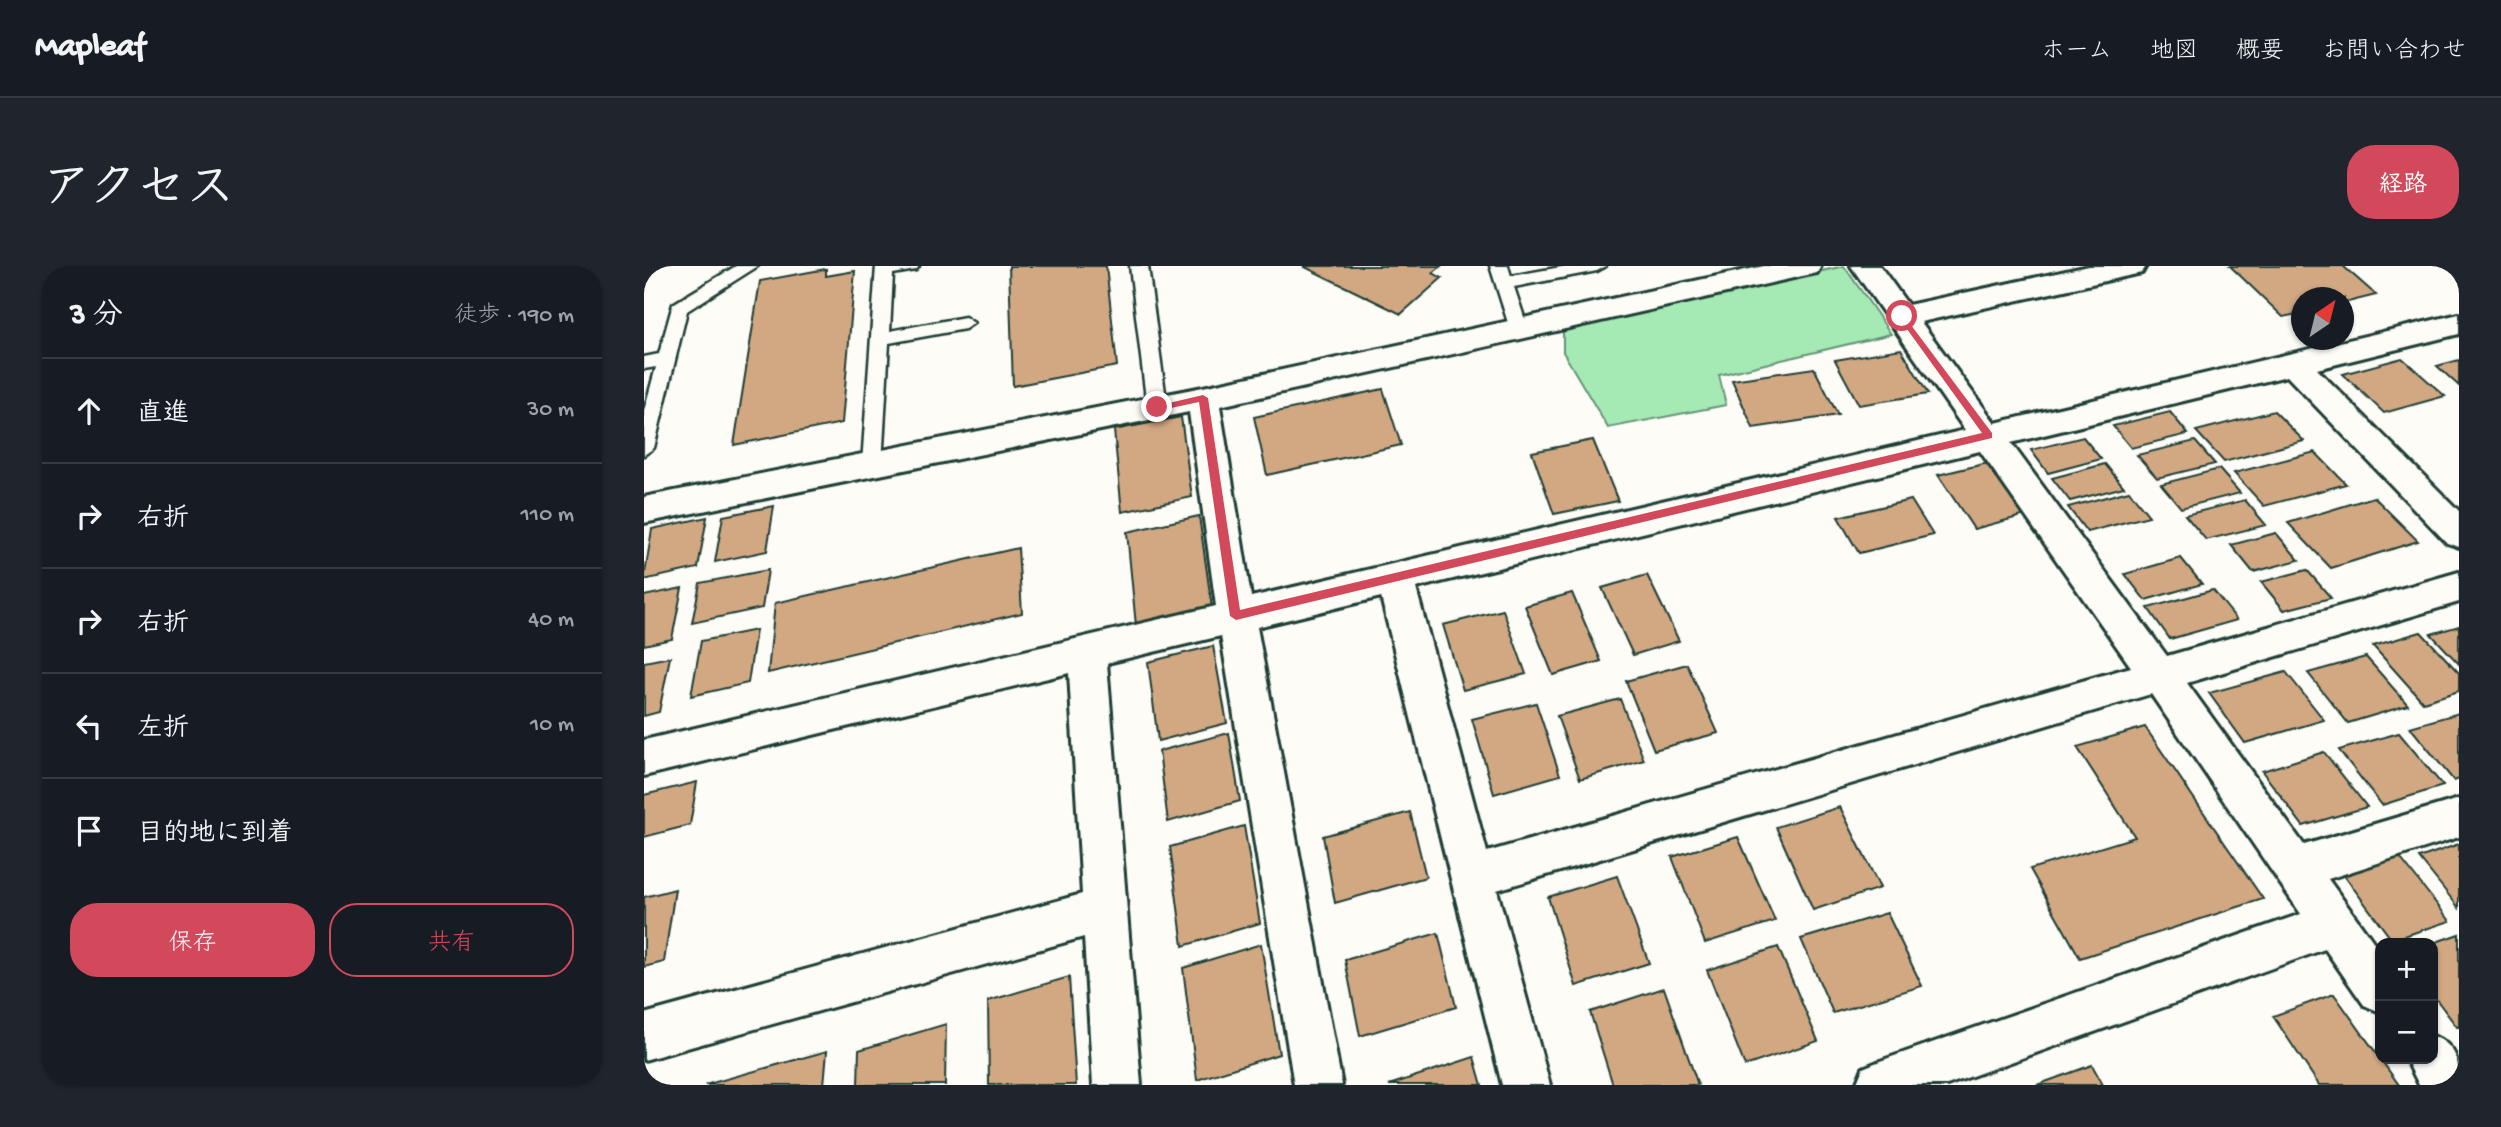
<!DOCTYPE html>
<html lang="ja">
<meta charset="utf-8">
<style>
:root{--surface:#171b24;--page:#20242c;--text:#f1f3f6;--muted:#9ea1a6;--line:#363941;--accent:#d1495b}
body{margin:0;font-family:"Gochi Hand","Klee One",sans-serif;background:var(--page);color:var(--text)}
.controls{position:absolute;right:21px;bottom:21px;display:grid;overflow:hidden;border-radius:14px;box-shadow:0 2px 5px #0004}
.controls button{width:63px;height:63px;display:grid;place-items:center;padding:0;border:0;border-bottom:2px solid var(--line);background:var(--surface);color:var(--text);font:35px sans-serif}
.compass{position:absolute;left:1647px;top:21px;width:63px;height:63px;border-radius:50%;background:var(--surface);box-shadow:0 2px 5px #0004;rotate:35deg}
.stop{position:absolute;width:21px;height:21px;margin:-16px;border:5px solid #d1495b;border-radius:50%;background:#fff}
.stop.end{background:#d1495b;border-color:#fff;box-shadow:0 2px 7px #0008}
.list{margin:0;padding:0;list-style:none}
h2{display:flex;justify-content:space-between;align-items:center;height:91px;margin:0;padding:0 28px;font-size:30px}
h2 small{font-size:23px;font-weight:400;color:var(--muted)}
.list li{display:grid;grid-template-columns:46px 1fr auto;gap:21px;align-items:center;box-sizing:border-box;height:105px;padding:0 28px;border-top:2px solid var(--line)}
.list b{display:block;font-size:26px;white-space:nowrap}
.list em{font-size:23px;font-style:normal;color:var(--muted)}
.actions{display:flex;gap:14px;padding:21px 28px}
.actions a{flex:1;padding:16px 0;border:2px solid var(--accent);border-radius:28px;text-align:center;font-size:24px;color:var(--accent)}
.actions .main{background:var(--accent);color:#fff}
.icon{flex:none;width:38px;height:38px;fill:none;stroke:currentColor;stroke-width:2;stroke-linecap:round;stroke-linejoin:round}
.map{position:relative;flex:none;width:1815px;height:819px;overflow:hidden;border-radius:28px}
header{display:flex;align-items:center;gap:42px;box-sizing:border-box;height:98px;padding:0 35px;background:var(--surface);border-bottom:2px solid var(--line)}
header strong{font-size:33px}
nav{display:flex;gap:38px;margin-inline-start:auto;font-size:24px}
.intro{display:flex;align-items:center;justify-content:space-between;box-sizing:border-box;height:168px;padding:0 42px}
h1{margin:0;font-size:49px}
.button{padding:18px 32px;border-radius:28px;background:var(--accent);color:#fff;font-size:24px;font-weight:700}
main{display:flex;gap:42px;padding:0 42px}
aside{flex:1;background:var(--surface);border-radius:28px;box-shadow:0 2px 5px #0004}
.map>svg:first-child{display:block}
.green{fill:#a5e9b4;stroke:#629374;stroke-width:2}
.building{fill:#d2a883;stroke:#1f3d34;stroke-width:2}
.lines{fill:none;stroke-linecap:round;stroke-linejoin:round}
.lane-casing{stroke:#1f3d34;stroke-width:5}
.street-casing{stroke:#1f3d34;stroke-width:6}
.lane{fill:#fdfcf7;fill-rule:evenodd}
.street{fill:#fdfcf7;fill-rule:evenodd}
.route{fill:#d1495b}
</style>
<header>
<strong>Mapleaf</strong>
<nav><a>ホーム</a><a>地図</a><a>概要</a><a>お問い合わせ</a></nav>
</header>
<div class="intro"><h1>アクセス</h1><a class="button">経路</a></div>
<main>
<aside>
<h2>3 分<small>徒歩 · 190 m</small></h2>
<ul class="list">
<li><svg class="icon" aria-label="ahead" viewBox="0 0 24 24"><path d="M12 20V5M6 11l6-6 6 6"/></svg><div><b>直進</b></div><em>30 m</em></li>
<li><svg class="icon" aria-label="right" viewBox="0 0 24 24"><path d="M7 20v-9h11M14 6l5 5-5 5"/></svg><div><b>右折</b></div><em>110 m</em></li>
<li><svg class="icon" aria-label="right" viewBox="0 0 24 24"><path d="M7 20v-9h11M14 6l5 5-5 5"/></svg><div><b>右折</b></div><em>40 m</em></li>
<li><svg class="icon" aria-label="left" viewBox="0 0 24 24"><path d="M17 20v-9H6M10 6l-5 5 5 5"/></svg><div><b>左折</b></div><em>10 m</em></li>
<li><svg class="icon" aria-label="arrive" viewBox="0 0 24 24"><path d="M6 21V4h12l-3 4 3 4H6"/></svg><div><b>目的地に到着</b></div></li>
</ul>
<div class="actions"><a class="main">保存</a><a>共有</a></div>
</aside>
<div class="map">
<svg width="1815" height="819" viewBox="0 0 1815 819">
<rect width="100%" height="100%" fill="#fdfcf7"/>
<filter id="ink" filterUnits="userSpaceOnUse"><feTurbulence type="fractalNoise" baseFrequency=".0143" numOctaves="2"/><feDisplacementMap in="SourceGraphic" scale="14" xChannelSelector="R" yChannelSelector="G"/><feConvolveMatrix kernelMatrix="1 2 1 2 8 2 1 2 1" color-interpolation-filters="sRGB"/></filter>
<g filter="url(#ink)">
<!-- green -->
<polygon class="green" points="1200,0 1247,68 1075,109 1082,139 964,162 919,86 919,64"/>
<!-- building -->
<g class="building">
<polygon points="365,0 462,0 473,100 369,120"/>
<polygon points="659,0 797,0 789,7 798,12 757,48"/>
<polygon points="1586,0 1699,0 1732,29 1700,37 1700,32 1658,32 1658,47 1639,51"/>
<polygon points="182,3 182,10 211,5 198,157 90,179 116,15"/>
<polygon points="1257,83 1284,128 1215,139 1191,94"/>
<polygon points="1758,92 1801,130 1740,147 1699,108"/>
<polygon points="1815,94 1815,120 1793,100"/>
<polygon points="1170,102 1194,149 1109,162 1088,114"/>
<polygon points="739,123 757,179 623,209 610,151"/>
<polygon points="1630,145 1660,175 1580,196 1552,165"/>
<polygon points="1526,146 1544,168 1487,182 1469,160"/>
<polygon points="537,151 548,231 478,246 470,164"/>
<polygon points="1439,171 1457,193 1404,207 1387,184"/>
<polygon points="949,174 974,235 910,248 888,186"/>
<polygon points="1551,175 1571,198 1513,212 1493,189"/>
<polygon points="1671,186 1702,218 1620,240 1590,207"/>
<polygon points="1344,197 1382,249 1330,263 1294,209"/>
<polygon points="1461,198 1480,221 1426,235 1408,212"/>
<polygon points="1575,203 1596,227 1537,242 1517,218"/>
<polygon points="1485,225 1505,250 1443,266 1424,241"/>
<polygon points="1730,231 1774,275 1687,302 1644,257"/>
<polygon points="1267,234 1289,269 1215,287 1194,251"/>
<polygon points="1601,234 1622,259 1562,274 1541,249"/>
<polygon points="130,240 123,285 71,296 79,250"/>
<polygon points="555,250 568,342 492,360 483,266"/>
<polygon points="63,251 54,302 0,314 8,263"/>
<polygon points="1632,267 1655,294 1609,306 1587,279"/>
<polygon points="374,282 378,347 124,407 131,337"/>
<polygon points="1537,292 1558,318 1501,334 1481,308"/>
<polygon points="124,304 118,342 48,357 56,317"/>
<polygon points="1663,304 1687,332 1640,344 1617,316"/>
<polygon points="1003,309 1035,375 989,389 958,322"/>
<polygon points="38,322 28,373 0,379 0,330"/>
<polygon points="1569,324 1593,354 1526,373 1504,342"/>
<polygon points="928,327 957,395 909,409 881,340"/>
<polygon points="859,344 882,408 819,424 799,359"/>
<polygon points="1815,360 1815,398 1787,368"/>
<polygon points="112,364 104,417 47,430 57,375"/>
<polygon points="1777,366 1815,407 1815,425 1779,436 1729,380"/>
<polygon points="569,380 583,457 514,475 504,396"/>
<polygon points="26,391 15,446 0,450 0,396"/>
<polygon points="1722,391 1764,439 1704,457 1664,407"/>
<polygon points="1043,398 1074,467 1010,484 982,415"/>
<polygon points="1642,406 1680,454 1601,477 1565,427"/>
<polygon points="976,433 1000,494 936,513 913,450"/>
<polygon points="892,437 916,509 850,528 828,453"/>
<polygon points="1815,447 1815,513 1810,515 1766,461"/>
<polygon points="1501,461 1619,633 1436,692 1386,603 1491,571 1433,481"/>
<polygon points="585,467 596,535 524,556 515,485"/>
<polygon points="1755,467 1799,520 1738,539 1695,484"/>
<polygon points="1680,486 1723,541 1659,560 1618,505"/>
<polygon points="53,516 46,559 0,571 0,529"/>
<polygon points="1196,541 1236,622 1169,644 1132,561"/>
<polygon points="766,546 782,611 691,637 679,570"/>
<polygon points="600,560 616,657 539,680 526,581"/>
<polygon points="1094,571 1131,655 1061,677 1028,591"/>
<polygon points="1815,578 1815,642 1775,592"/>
<polygon points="1754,589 1806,655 1748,674 1699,608"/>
<polygon points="973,610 1005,697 932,720 904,631"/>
<polygon points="31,623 20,696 0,701 0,631"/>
<polygon points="1243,647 1278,720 1189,747 1157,673"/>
<polygon points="794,667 812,741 716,770 701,694"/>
<polygon points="1815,668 1815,761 1813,761 1789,729 1789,677"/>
<polygon points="617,678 635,788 553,814 539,702"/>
<polygon points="1134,681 1174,775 1101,800 1063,704"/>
<polygon points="425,711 432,819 345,819 344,735"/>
<polygon points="1020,722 1054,819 969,819 946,746"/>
<polygon points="1690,728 1755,819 1675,819 1629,750"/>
<polygon points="302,758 301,819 214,819 215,784"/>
<polygon points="183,785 180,819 61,819"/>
<polygon points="830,791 838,819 745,819"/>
<polygon points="1448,799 1459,819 1393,819"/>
</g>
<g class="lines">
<!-- lane casing -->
<g class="lane-casing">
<g id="lane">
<polygon points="92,0 114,0 43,45 10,182 0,189 0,145 12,101 0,103 0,91 15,88 29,38"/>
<polygon points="232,0 275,0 272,4 249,8 246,65 321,51 330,57 321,63 245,77 238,198 235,203 221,203 218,198"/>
<polygon points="486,0 504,0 523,141 513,148 503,141"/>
<polygon points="846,0 864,0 867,10 923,0 962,0 953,5 870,21 884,63 875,69 866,63"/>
</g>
</g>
<!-- street casing -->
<g class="street-casing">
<g id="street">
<path d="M1120,0H1177L1173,7L1163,9L576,140L607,331L1321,164L1207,0H1236L1264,39L1445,0H1502L1498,7L1488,9L1277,56L1351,157L1815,48V68L1673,103L1815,245V281L1803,277L1643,110L1367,177L1523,390L1815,306V336L1543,417L1660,579L1815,533V571L1684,613L1736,685V746L1720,739L1681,683L1303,819H1212L1219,802L1236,795L1657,648L1507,428L853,624L906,819H858L737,331L613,361L698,819H650L577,370L463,397L497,819H449L440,671L0,794V748L438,628L425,407L0,510V474L572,340L545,146L0,257V231L559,121ZM1336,185L1487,401L843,586L772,322Z"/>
<path d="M1789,770C1813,780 1815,795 1815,819H1775L1762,793H1789Z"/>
</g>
</g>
<!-- lane -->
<use href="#lane" class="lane"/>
<!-- street -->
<use href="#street" class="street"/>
</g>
</g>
<!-- route -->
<polygon class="route" points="1258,47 1348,167 1348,172 592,354 586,350 555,136 513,145 508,141 559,129 564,132 596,344 1338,167 1255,52"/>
</svg>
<div class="controls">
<button>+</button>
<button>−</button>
</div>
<svg class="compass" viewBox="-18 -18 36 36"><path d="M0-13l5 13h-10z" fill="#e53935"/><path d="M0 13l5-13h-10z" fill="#9ea1a6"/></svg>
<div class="stop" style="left:1258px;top:50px"></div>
<div class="stop end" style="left:513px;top:141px"></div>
</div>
</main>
